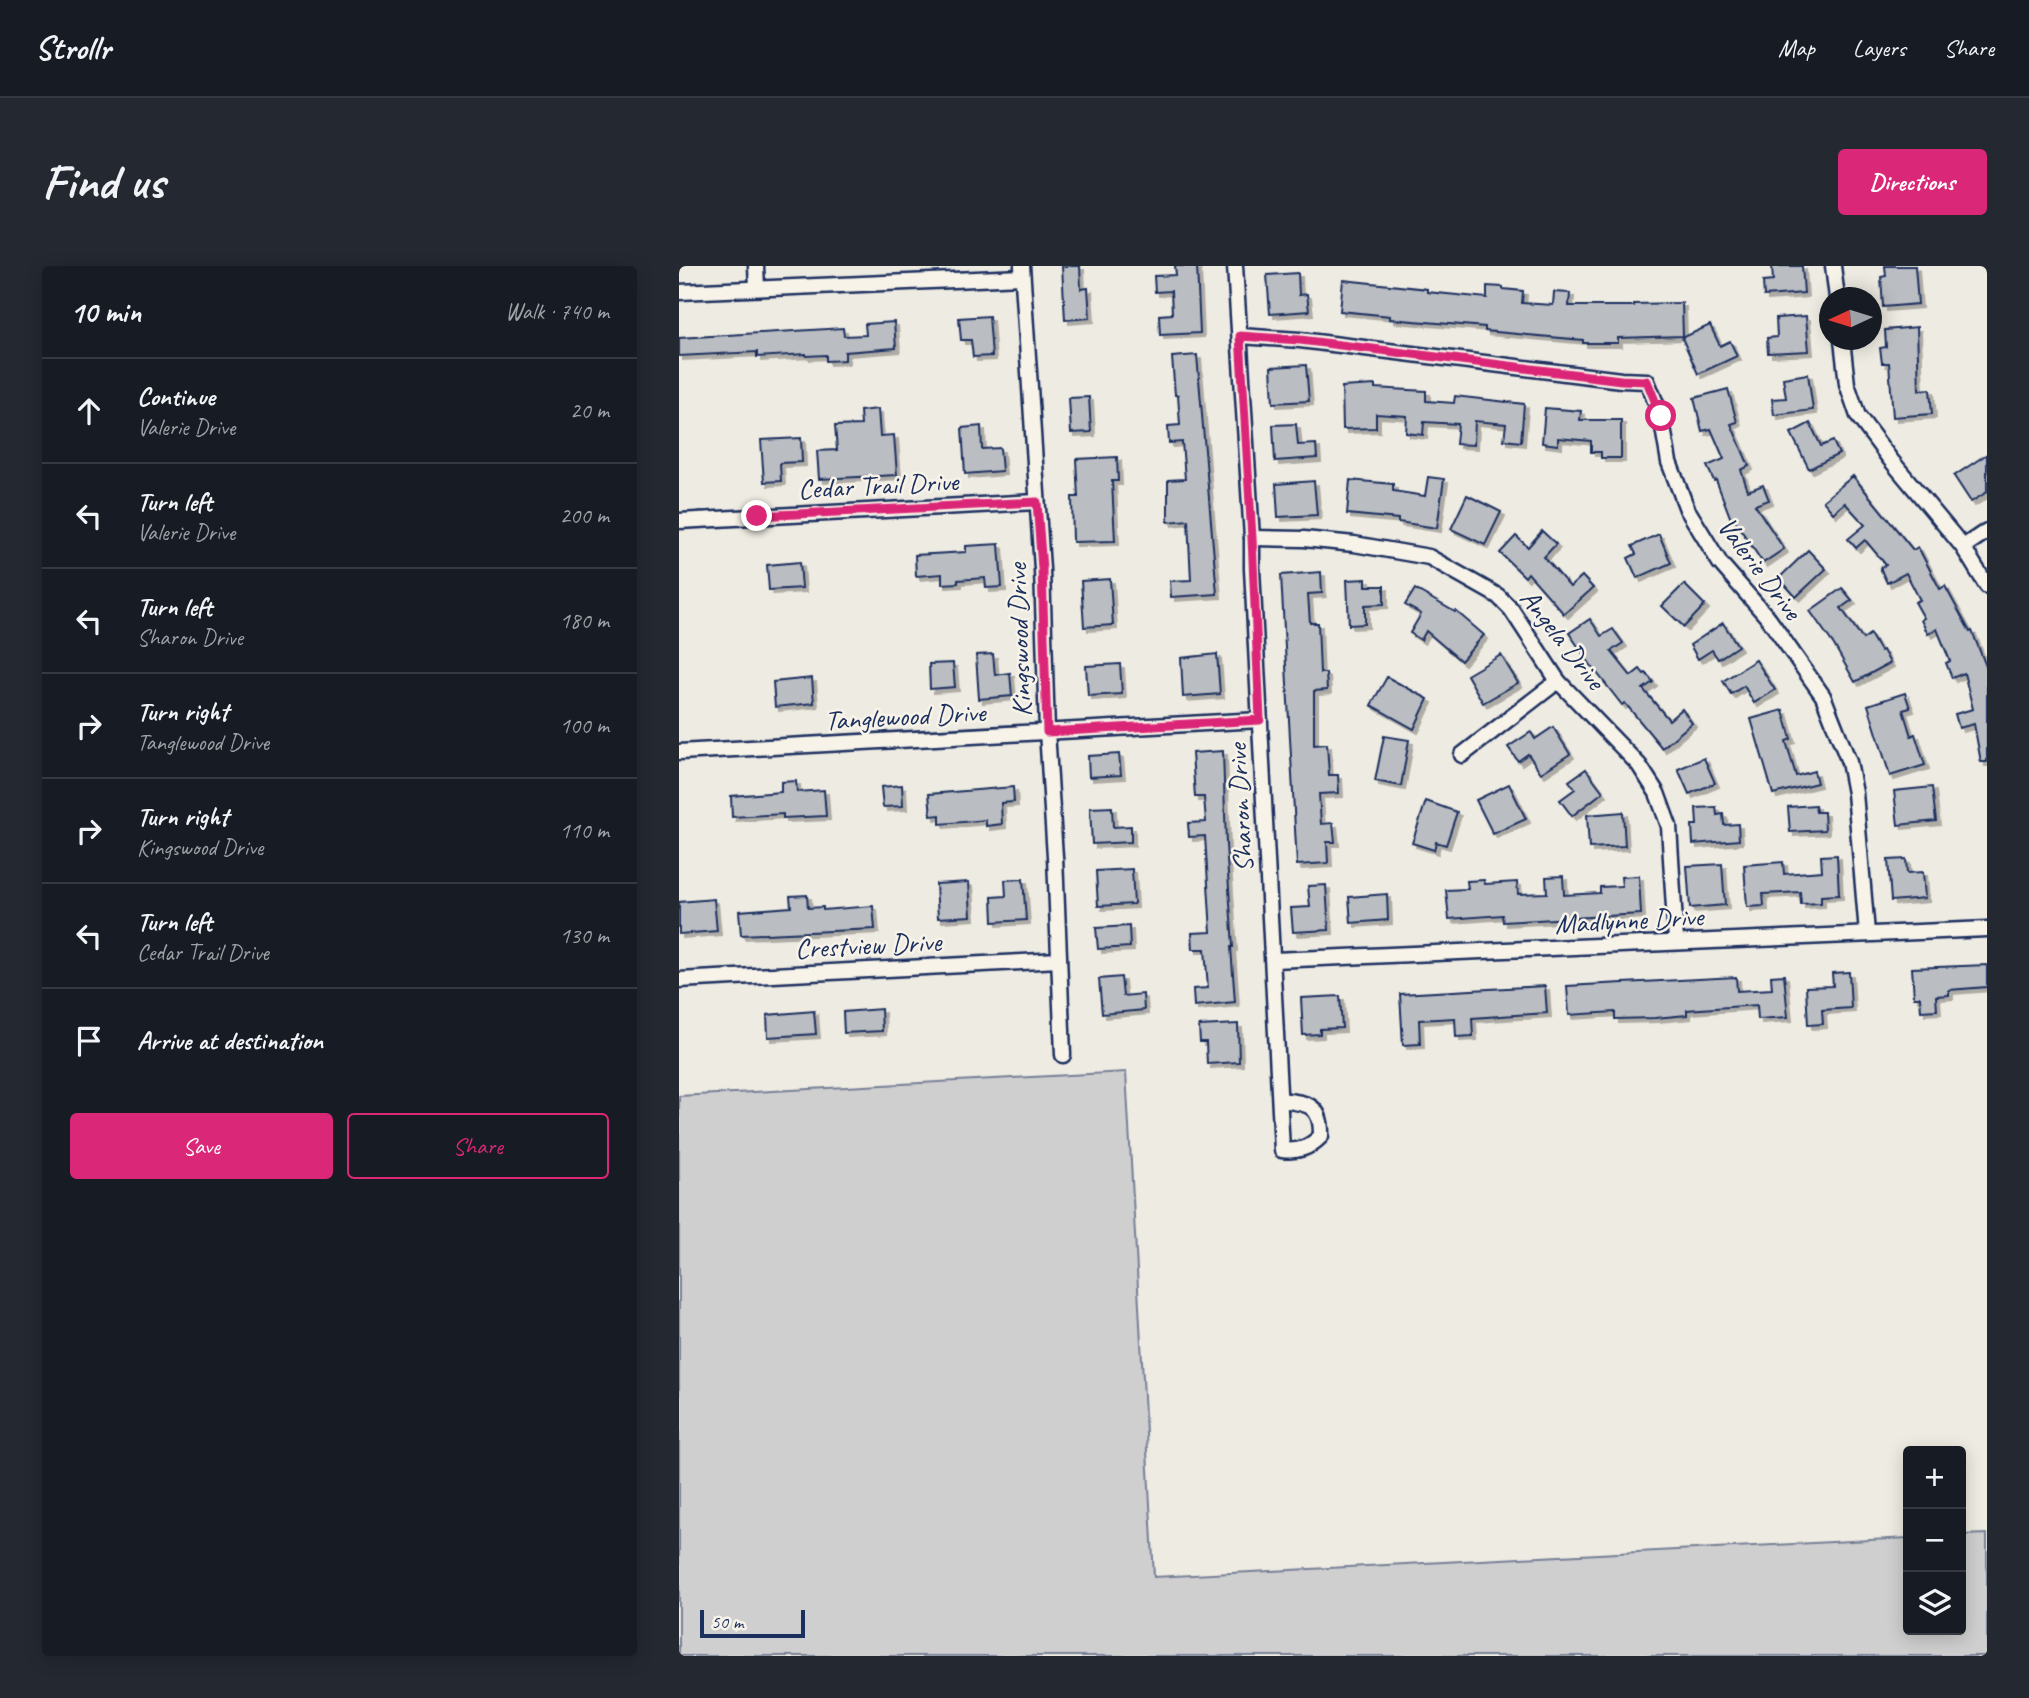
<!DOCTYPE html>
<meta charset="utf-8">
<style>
:root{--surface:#171b24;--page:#242831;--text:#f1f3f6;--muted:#9ea1a6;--line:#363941;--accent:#db2777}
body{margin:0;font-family:Caveat,sans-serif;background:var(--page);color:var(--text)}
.controls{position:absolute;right:21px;bottom:21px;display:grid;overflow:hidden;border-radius:7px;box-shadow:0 4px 18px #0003}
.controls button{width:63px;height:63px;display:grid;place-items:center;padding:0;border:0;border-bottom:2px solid var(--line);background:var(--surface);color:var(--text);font:35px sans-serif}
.compass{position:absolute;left:1140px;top:21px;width:63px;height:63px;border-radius:50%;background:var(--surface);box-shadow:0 4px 18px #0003;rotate:266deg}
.scale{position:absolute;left:21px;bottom:18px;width:105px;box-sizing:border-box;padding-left:7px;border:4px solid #1b2f5e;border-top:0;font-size:19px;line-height:24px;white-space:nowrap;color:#1b2f5e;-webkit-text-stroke:5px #f7f3e8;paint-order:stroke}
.stop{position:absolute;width:21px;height:21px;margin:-16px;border:5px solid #db2777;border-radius:50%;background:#fff}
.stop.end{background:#db2777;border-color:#fff;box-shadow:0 2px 7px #0008}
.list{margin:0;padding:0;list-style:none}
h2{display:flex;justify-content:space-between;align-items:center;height:91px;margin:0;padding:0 28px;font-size:30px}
h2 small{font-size:23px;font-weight:400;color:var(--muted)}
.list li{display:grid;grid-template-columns:46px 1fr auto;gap:21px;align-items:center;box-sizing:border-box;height:105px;padding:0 28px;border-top:2px solid var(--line)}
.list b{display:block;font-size:26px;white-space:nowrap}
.list p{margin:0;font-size:23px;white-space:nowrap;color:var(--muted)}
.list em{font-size:23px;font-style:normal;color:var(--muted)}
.actions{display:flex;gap:14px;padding:21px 28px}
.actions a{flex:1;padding:16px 0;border:2px solid var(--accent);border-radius:7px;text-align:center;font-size:24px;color:var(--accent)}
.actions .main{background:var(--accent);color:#fff}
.icon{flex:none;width:38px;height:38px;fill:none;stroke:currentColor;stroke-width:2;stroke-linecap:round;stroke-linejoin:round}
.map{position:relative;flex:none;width:1308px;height:1390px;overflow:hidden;border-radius:7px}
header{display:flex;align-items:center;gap:42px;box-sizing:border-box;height:98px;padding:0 35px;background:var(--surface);border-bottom:2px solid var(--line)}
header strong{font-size:33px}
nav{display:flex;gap:38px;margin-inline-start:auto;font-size:24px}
.intro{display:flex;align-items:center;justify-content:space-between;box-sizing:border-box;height:168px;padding:0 42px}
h1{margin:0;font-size:49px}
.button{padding:18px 32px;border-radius:7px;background:var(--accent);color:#fff;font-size:24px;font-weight:700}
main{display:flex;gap:42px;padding:0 42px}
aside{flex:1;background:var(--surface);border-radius:7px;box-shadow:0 4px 18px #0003}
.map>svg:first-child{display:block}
.green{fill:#cfcfcf;stroke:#757f96;stroke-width:2}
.building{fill:#babdc2;stroke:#1b2f5e;stroke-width:2;filter:url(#shadow)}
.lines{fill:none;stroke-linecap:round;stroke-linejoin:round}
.minor-casing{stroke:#1b2f5e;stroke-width:19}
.minor{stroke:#f7f3e8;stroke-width:14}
.route{stroke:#db2777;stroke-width:9}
.labels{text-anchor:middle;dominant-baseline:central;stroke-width:5;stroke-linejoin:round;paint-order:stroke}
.street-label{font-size:28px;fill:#1b2f5e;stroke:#f7f3e8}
</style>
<header>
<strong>Strollr</strong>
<nav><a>Map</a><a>Layers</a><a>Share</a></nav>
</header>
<div class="intro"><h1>Find us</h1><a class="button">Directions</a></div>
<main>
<aside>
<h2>10 min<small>Walk · 740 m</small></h2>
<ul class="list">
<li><svg class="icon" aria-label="ahead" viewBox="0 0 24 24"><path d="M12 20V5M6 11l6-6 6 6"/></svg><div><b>Continue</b><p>Valerie Drive</p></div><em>20 m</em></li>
<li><svg class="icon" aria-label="left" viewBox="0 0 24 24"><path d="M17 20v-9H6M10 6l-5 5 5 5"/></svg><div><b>Turn left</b><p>Valerie Drive</p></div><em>200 m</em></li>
<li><svg class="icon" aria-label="left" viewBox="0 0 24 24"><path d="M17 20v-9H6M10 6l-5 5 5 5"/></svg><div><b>Turn left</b><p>Sharon Drive</p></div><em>180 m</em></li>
<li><svg class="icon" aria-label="right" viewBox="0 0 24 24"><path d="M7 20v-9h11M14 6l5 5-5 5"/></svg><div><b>Turn right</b><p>Tanglewood Drive</p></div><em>100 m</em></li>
<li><svg class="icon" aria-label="right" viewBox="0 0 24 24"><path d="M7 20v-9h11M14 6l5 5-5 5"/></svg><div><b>Turn right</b><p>Kingswood Drive</p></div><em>110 m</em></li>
<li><svg class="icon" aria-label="left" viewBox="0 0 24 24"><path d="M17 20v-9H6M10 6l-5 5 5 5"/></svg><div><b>Turn left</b><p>Cedar Trail Drive</p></div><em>130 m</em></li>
<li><svg class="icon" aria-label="arrive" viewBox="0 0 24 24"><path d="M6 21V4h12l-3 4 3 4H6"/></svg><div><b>Arrive at destination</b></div></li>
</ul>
<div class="actions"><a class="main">Save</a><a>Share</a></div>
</aside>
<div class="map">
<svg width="1308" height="1390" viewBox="0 0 1308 1390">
<defs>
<filter id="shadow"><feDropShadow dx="4" dy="4" stdDeviation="0" flood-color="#0004"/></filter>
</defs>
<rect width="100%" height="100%" fill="#eeebe2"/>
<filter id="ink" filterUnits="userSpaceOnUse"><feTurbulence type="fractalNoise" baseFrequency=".0143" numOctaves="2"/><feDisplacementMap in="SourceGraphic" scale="14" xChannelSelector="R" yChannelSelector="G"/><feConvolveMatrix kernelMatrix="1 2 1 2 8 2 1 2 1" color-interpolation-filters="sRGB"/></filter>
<g filter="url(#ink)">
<!-- green -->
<polygon class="green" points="447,806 475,1311 1229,1272 1229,1364 1282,1364 1282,1269 1308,1268 1308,1390 0,1390 0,830"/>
<!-- building -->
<g class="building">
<polygon points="383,0 401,0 402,23 409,22 411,52 386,54"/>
<polygon points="496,0 518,0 521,67 481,69 480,49 493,48 492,25 476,26 475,10 497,9"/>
<polygon points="1093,0 1123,0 1125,27 1085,30 1084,16 1094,15"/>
<polygon points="1206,0 1236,0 1239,38 1204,41 1202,11 1207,10"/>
<polygon points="619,7 620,29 628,28 630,45 591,48 588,9"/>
<polygon points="664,14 748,23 748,26 808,32 808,20 824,21 824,23 844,25 843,37 874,39 875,26 891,27 890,40 955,40 955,38 1003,37 1004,70 939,72 939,77 904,77 904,74 806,65 806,61 711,53 711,50 661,45"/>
<polygon points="310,50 313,90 294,91 292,74 282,74 280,52"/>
<polygon points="1127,50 1130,85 1089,87 1088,72 1098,71 1097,52"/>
<polygon points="215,56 217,82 166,86 166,94 147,95 147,89 127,90 127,88 78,91 78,86 0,90 0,72 164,62 165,70 187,69 186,58"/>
<polygon points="1031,59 1041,80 1051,75 1058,90 1019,108 1003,72"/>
<polygon points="1238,61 1240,124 1251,123 1253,148 1214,151 1210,97 1203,97 1201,82 1207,81 1206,64"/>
<polygon points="518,89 538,328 492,331 491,315 512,314 509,254 489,256 489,214 506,213 503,176 490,177 489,160 501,159 499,129 496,129 493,91"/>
<polygon points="627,99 630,135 594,137 592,101"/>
<polygon points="1129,108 1134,144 1095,149 1093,133 1107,132 1104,112"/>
<polygon points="696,119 696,122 747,125 747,135 775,137 776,130 845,138 842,176 825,174 827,158 796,155 795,179 777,178 779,158 745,156 744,169 727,167 728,150 697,148 697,162 664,163 663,121"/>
<polygon points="1049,123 1058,156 1052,158 1070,200 1062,204 1069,225 1084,219 1090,234 1076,239 1105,283 1084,297 1056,255 1053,256 1037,214 1035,215 1028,200 1045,193 1032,163 1023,165 1015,132"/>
<polygon points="410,131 412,166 392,167 390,132"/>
<polygon points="866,142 902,145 901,154 942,154 942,192 922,192 922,186 912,186 912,175 879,172 879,179 863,177"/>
<polygon points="199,143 201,170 215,169 218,209 140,213 138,185 158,184 156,160 182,159 181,145"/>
<polygon points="1131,157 1142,180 1154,175 1160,188 1130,203 1112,167"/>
<polygon points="617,158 619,179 637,178 638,192 596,195 594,159"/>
<polygon points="302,160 303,183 321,182 323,205 286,208 283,162"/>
<polygon points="122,172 123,196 101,197 102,215 85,216 82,174"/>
<polygon points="1308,188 1308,226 1292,236 1275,210"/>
<polygon points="438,191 439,215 433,215 436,275 394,276 393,231 399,231 397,193"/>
<polygon points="1174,210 1234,284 1239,281 1261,323 1266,320 1291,366 1293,365 1308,403 1308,496 1302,496 1295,458 1280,462 1276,448 1294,443 1285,407 1273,412 1267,397 1271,395 1258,363 1249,368 1242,354 1245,352 1236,336 1241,334 1227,307 1208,317 1201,302 1207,299 1186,274 1177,282 1169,273 1186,259 1166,237 1154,247 1144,235"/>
<polygon points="749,211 765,213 758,262 719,256 719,253 668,248 671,214 714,218 714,225 746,230"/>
<polygon points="635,215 638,249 599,251 597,218"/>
<polygon points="788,229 822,246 806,279 772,263"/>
<polygon points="863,265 877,278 865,291 891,321 903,310 914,322 885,348 849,307 846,311 821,287 837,270 849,281"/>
<polygon points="980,268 992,297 958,312 949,292 957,288 953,280"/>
<polygon points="320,278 323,321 307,322 306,312 279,314 279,317 263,318 263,308 237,310 236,289 287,286 287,280"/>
<polygon points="1129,284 1147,303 1117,331 1100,312"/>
<polygon points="121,296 123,322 90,324 88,299"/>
<polygon points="642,306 643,327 629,328 631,357 639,357 641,407 647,407 648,424 635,425 635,479 648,478 650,509 659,509 660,527 640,528 642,558 654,557 656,576 648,576 649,597 618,599 602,309"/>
<polygon points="431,313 434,359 405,361 402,315"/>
<polygon points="687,313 687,320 705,320 705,338 686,339 686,358 670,359 668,314"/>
<polygon points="1005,318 1026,339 1005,361 983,340"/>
<polygon points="1163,322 1173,334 1162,342 1184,373 1191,368 1201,385 1204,384 1211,397 1176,416 1155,379 1131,345"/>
<polygon points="736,323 776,346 777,345 805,369 782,395 747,365 742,374 731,367 742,348 726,339"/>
<polygon points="911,353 922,370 934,363 944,377 932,385 952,410 961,403 965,408 967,407 974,416 964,423 990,454 1003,443 1013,457 983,482 946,437 943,439 911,398 890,367"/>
<polygon points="1044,357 1059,380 1039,393 1033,384 1019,393 1011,379"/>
<polygon points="314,388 316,409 331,407 333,430 300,433 297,389"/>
<polygon points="538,388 541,428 504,431 502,392"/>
<polygon points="822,389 839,417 804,437 788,409"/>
<polygon points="1077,394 1096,424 1075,437 1065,420 1052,428 1044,415"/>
<polygon points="274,397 276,421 251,423 250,398"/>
<polygon points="441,398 443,428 409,430 407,400"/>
<polygon points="708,411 749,433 735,463 692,439"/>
<polygon points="133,412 135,437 96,441 94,416"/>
<polygon points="1226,427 1231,442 1224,444 1232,470 1236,468 1246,499 1211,510 1189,439"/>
<polygon points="1104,444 1112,473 1107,475 1117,510 1135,505 1138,517 1094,528 1072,453"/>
<polygon points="874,461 891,488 862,507 849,488 839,495 829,481 852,466 856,473"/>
<polygon points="705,470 730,474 722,520 696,515"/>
<polygon points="544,485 547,579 554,681 552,681 556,736 515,740 514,723 529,722 526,683 514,683 513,667 532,666 526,570 510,571 509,557 527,556 525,531 516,531 513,487"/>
<polygon points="440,488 442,509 410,511 409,490"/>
<polygon points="1025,492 1036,517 1010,528 999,503"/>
<polygon points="907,503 924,526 893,550 881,534 896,523 890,515"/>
<polygon points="117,515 118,526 145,524 147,550 104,552 104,548 53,551 52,530 102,526 102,516"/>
<polygon points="830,518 847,553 814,568 797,534"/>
<polygon points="223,519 224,540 204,541 202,521"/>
<polygon points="334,521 335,536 322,537 323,558 307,560 307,554 261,558 261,549 252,550 250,528"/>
<polygon points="1253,521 1257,555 1219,559 1215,525"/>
<polygon points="747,535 778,546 767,579 757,576 755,584 733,577"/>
<polygon points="1136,539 1137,546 1145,546 1146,564 1111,566 1109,541"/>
<polygon points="433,541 434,561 452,560 452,576 413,578 411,542"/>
<polygon points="1037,541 1038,549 1044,548 1045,559 1059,558 1060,574 1014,578 1013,559 1018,559 1017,542"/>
<polygon points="944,546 946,580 910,582 908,549"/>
<polygon points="1158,589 1160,629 1142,630 1142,637 1122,638 1121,626 1084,628 1085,640 1068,641 1065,599 1104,596 1105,608 1143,605 1142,590"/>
<polygon points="1227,593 1228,607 1244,606 1246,632 1212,635 1209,594"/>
<polygon points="1043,598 1046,639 1011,642 1008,600"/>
<polygon points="453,603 455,638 419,640 417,605"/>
<polygon points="884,610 885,629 921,627 921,621 943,620 942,611 960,610 962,648 824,656 823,649 770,653 767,624 789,623 788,615 805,614 806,618 838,616 839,628 868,627 867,611"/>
<polygon points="344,613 347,654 314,656 313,631 327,630 326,614"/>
<polygon points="290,616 292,650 259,652 257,618"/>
<polygon points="647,619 650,664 614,666 612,642 631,641 629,620"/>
<polygon points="708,628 709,654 672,657 670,631"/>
<polygon points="128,629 129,642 144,641 144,644 194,640 196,663 62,669 60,645 112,641 111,630"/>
<polygon points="35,633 38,665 0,668 0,636"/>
<polygon points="450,660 451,681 419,683 417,662"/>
<polygon points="1308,699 1308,721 1270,724 1270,729 1257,730 1258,744 1242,745 1241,731 1235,731 1233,702"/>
<polygon points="1170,706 1172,742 1143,744 1144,758 1129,759 1127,721 1154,720 1153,707"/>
<polygon points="1105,709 1109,751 1079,753 1078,739 1008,744 1008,749 976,752 936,753 936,746 890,749 888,720 1057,711 1058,725 1093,723 1092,710"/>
<polygon points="442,711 444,730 464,728 465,744 423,748 420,713"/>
<polygon points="866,720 868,747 793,752 794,770 777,771 776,752 740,754 741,778 724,779 721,728"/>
<polygon points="661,730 663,762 641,763 641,768 624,769 622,732"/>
<polygon points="202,743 203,765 165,767 164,746"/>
<polygon points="135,745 137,768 89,771 88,749"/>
<polygon points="559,758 560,796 528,798 527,776 521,776 520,760"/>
</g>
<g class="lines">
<!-- minor casing -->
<g class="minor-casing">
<g id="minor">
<polyline points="77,0 78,22"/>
<polyline points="343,0 363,303 368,465 376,591 384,789"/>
<path d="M556,0L573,272V303L603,884C619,886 630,882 642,870C643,838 628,837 601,834"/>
<polyline points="1154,0 1158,32"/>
<polyline points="0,26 343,11"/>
<polyline points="561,70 621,74 942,114 968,115 982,150 990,196 1008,243 1041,297 1089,352 1144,430 1170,496 1176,527 1188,667"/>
<polyline points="1163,74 1168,118 1179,150 1211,193 1284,281 1308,320"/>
<polyline points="0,255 358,236"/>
<polyline points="573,272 625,273 675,278 750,291 819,330 832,343 879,415 960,499 978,527 990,560 997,675"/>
<polyline points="1284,281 1308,265"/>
<polyline points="0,486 581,454"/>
<polyline points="783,489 879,415"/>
<polyline points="595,694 1308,663"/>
<polyline points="0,714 380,694"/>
</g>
</g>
<!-- minor -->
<use href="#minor" class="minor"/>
</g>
</g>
<g class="lines" filter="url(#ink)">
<!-- route -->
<polyline class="route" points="78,250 358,236 363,303 368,466 581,454 573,272 561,70 621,74 942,114 968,115 982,150"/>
</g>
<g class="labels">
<!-- street labels -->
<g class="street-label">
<text transform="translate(199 219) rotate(-3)">Cedar Trail Drive</text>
<text transform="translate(1081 302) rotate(53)">Valerie Drive</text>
<text transform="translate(884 373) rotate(52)">Angela Drive</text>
<text transform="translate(340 374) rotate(-92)">Kingswood Drive</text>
<text transform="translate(226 450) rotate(-3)">Tanglewood Drive</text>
<text transform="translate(561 542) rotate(-93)">Sharon Drive</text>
<text transform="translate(950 654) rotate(-3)">Madlynne Drive</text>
<text transform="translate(189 679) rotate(-3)">Crestview Drive</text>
</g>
</g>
</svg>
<div class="controls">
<button>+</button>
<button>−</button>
<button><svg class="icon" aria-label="layers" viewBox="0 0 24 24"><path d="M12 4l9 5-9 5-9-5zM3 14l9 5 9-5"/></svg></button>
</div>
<svg class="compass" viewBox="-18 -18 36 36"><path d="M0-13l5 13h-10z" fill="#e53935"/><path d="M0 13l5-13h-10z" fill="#9ea1a6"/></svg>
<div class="scale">50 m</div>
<div class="stop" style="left:982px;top:150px"></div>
<div class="stop end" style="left:78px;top:250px"></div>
</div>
</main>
